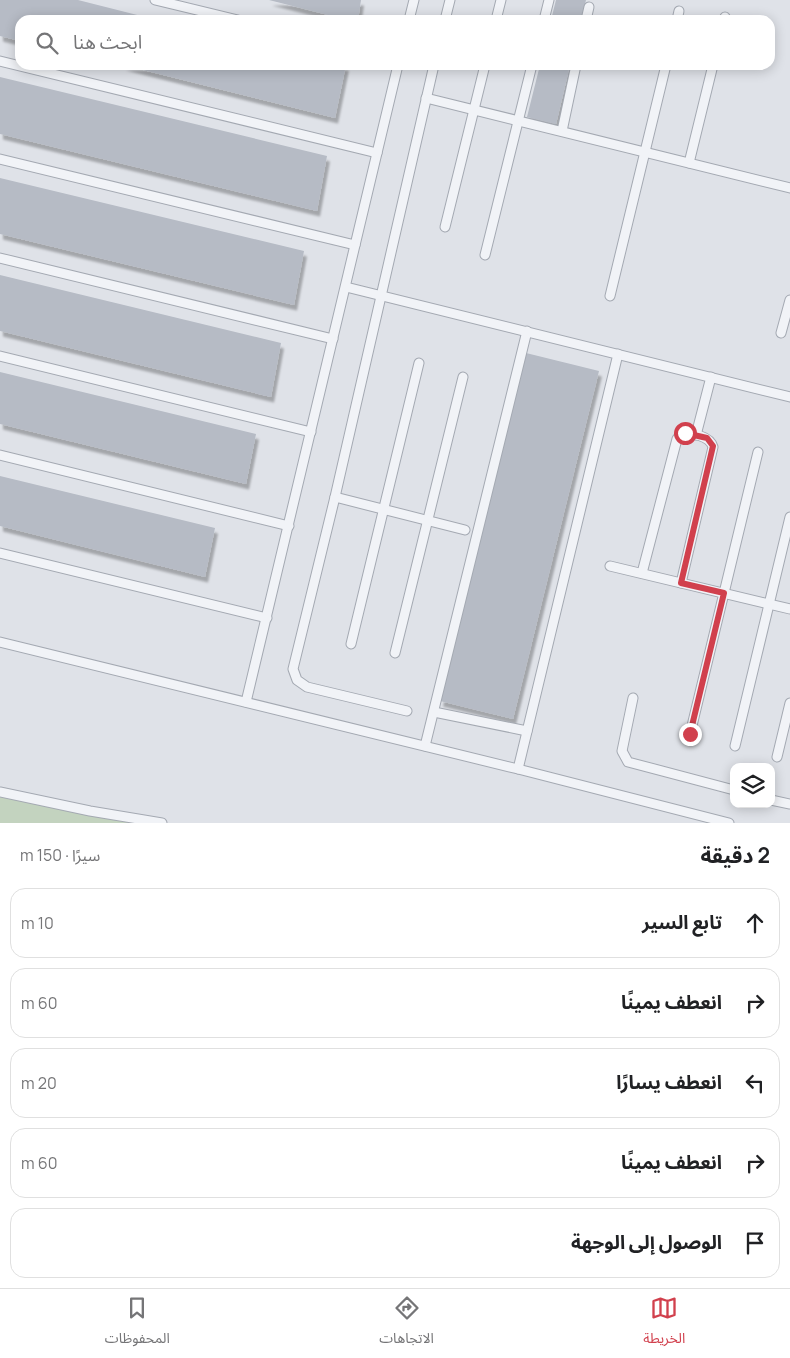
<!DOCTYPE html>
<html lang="ar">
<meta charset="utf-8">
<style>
:root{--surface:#fff;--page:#f2f2f2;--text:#202124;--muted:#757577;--line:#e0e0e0;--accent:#d1404d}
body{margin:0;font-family:Manrope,"Noto Sans Arabic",sans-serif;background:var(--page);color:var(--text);direction:rtl}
.controls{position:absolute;right:15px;bottom:15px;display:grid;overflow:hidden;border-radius:10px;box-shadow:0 2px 12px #0003}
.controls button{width:45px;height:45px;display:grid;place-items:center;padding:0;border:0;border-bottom:1px solid var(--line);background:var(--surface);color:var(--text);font:25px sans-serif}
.stop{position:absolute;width:15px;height:15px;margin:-11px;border:4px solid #d1404d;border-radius:50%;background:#fff}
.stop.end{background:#d1404d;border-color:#fff;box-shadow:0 1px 5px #0008}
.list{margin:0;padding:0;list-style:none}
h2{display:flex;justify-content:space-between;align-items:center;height:65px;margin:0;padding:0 20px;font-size:21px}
h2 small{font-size:16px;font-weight:400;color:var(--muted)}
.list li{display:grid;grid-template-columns:32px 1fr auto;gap:15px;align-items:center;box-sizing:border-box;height:70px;margin:0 10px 10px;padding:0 10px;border:1px solid var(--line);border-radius:15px}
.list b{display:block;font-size:19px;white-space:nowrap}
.list em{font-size:16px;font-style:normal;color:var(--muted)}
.icon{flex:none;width:28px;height:28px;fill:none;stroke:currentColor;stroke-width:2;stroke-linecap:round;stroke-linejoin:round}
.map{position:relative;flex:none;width:790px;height:823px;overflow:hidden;direction:ltr}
.search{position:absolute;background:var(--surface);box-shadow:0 2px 12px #0003;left:15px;right:15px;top:15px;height:55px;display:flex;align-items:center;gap:12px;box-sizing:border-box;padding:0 18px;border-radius:15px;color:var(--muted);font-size:19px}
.sheet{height:465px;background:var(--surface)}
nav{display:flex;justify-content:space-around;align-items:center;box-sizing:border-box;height:70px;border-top:1px solid var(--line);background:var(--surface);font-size:14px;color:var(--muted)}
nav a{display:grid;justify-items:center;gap:2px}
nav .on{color:var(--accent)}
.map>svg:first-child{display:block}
.green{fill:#c3d3bf}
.building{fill:#b6bbc5;filter:url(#shadow)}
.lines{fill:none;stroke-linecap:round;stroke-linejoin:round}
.lane-casing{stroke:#a4a9b2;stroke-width:11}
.lane{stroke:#f1f3f7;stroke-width:9}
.route{stroke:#d1404d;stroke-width:6}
</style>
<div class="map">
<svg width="790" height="823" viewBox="0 0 790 823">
<defs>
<filter id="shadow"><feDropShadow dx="3" dy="5.5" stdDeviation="1" flood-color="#0004"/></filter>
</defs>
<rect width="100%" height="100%" fill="#dfe2e8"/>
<!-- green -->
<polygon class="green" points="0,797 133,823 0,823"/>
<!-- building -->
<g class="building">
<polygon points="0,0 78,0 157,20 20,20 20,41 0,36"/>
<polygon points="269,0 361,0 358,20 348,20"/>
<polygon points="556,0 586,0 581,20 551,20"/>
<polygon points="123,65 346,65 335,118"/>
<polygon points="540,65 570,65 556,124 527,117"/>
<polygon points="0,77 327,156 317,211 0,134"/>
<polygon points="0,178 304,251 294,305 0,234"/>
<polygon points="0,275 281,343 271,397 0,331"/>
<polygon points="526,353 599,371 513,719 440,701"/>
<polygon points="0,372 256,434 246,484 0,424"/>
<polygon points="0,476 215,528 205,577 0,526"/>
</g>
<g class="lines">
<!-- lane casing -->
<g class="lane-casing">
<g id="lane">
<polyline points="155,0 238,20"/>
<polyline points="409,20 414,0"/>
<polyline points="445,20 450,0"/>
<polyline points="496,20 501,0"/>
<polyline points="544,20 549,0"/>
<polyline points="586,20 589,7"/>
<polyline points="677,20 679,11"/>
<polyline points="725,20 725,17"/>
<polyline points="0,61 377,153"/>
<polyline points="426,98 790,188"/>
<polyline points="562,131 576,65"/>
<polyline points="0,159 355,245"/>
<polyline points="689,163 713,65"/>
<polyline points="445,227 485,65"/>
<polyline points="485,255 532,65"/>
<polyline points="0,258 333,339"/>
<polyline points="346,287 790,397"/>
<polyline points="610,296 666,65"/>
<polyline points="781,333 790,300"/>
<polyline points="0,356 311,432"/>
<polyline points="696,435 711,377"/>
<polyline points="0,455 289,526"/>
<polyline points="335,497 465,530"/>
<polyline points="0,553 267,618"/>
<polyline points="610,566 790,609"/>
<path d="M642,573L677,439L681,434C691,432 710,436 713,447L681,583"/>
<polyline points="0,642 518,769 729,823"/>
<polyline points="351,644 419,363"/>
<polyline points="395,653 463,377"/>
<polyline points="633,698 622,751 628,762 734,790"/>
<polyline points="246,702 398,65"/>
<polyline points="407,711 307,687 297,680 293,669 335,497 434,65"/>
<polyline points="434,712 527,731"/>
<polyline points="690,734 758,452"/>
<polyline points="425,746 527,331"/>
<polyline points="735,746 790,517"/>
<polyline points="777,757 790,703"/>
<polyline points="518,769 618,354"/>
<polyline points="0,792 90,811 162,823"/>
<polyline points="771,800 790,804"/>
</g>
</g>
<!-- lane -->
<use href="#lane" class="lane"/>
</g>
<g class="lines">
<!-- route -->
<polyline class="route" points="685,433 707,438 713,446 681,583 724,593 690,734"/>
</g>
</svg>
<div class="controls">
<button><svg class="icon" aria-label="layers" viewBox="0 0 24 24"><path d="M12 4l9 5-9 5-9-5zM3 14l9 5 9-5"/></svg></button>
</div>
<div class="stop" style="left:685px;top:433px"></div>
<div class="stop end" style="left:690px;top:734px"></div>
<div class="search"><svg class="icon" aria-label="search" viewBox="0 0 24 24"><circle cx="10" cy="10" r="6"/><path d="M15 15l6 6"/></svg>ابحث هنا</div>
</div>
<section class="sheet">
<h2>2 دقيقة<small>سيرًا · 150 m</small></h2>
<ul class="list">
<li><svg class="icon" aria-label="ahead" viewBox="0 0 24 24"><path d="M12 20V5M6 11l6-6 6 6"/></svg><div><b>تابع السير</b></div><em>10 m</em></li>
<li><svg class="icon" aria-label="right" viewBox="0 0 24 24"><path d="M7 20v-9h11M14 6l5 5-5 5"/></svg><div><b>انعطف يمينًا</b></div><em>60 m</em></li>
<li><svg class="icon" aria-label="left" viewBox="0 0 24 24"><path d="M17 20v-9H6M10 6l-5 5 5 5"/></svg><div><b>انعطف يسارًا</b></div><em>20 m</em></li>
<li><svg class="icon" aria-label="right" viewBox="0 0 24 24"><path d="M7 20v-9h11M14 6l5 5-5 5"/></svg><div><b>انعطف يمينًا</b></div><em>60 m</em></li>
<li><svg class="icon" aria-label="arrive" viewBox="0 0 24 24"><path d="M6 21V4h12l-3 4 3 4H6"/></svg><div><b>الوصول إلى الوجهة</b></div></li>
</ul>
</section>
<nav>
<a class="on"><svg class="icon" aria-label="map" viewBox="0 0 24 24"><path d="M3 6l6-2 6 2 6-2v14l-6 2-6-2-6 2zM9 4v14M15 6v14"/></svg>الخريطة</a>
<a><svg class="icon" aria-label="directions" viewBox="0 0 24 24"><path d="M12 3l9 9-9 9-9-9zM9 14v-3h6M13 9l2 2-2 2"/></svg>الاتجاهات</a>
<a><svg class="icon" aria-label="saved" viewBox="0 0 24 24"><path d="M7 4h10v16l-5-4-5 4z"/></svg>المحفوظات</a>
</nav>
